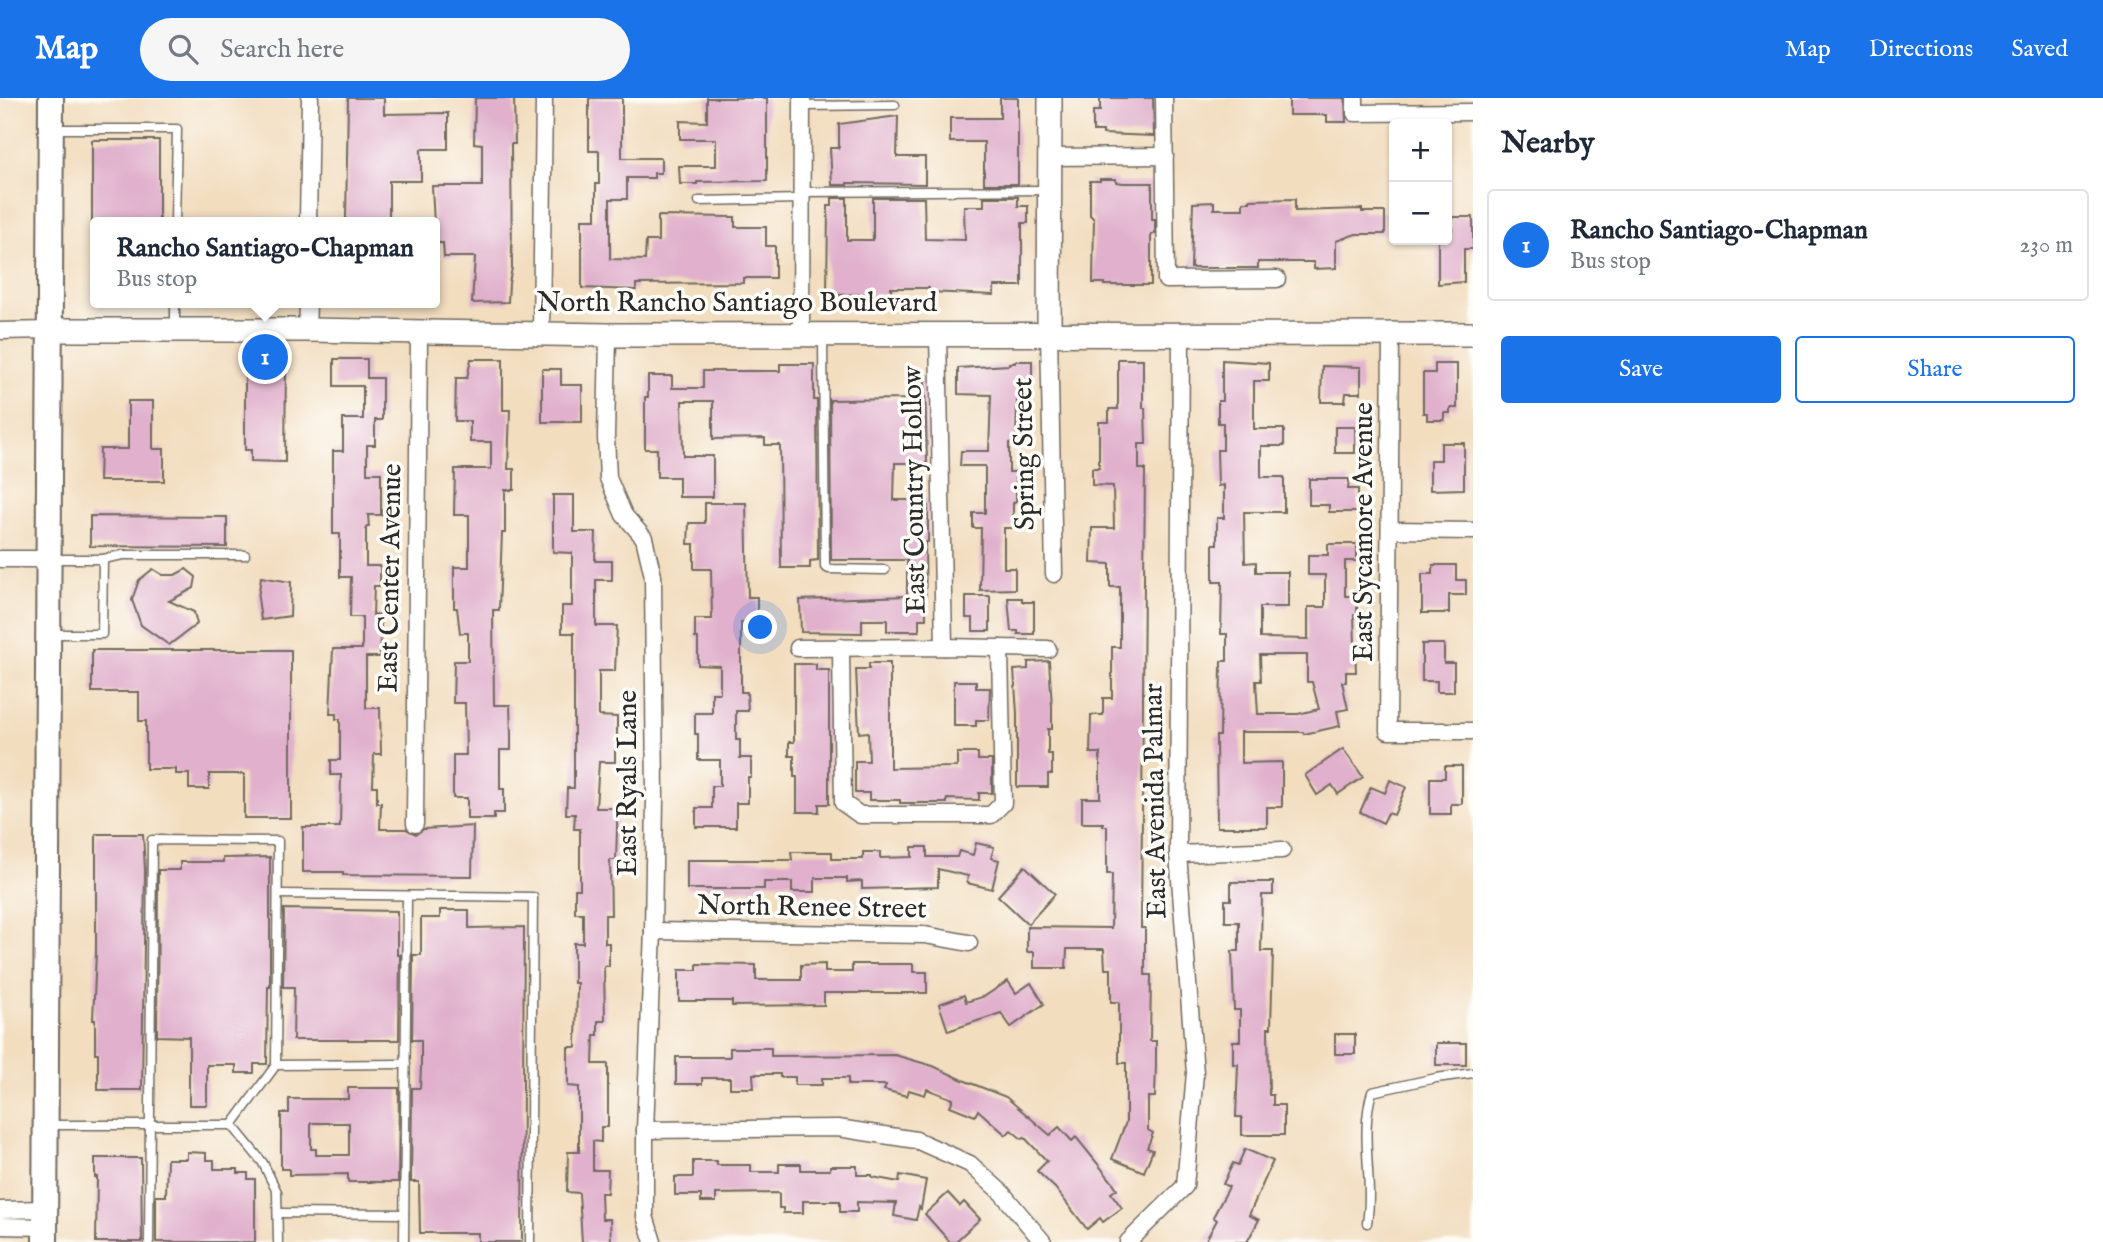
<!DOCTYPE html>
<meta charset="utf-8">
<style>
:root{--surface:#fff;--page:#f6f6f7;--text:#1f2937;--muted:#747a83;--line:#e0e1e3;--accent:#1a73e8}
body{margin:0;font-family:"IM FELL English",serif;background:var(--page);color:var(--text)}
.controls{position:absolute;right:21px;top:21px;display:grid;overflow:hidden;border-radius:7px;box-shadow:0 2px 5px #0004}
.controls button{width:63px;height:63px;display:grid;place-items:center;padding:0;border:0;border-bottom:2px solid var(--line);background:var(--surface);color:var(--text);font:35px sans-serif}
.you{position:absolute;left:761px;top:530px;width:24px;height:24px;margin:-18px;border:5px solid #fff;border-radius:50%;background:#1a73e8;box-shadow:0 0 0 10px #1a73e833}
.badge{display:grid;place-items:center;width:46px;height:46px;border-radius:50%;background:var(--accent);color:#fff;font-size:23px;font-weight:700}
.pin{position:absolute;translate:-50% -50%;border:4px solid #fff;box-shadow:0 2px 7px #0006}
.popup{position:absolute;left:90px;top:119px;width:350px;height:91px;box-sizing:border-box;display:grid;place-content:center;border-radius:7px;background:var(--surface);filter:drop-shadow(0 2px 5px #0005);font-size:23px;white-space:nowrap;color:var(--muted)}
.popup b{font-size:26px;color:var(--text)}
.popup::after{content:'';position:absolute;left:50%;top:100%;margin-left:-14px;border:14px solid transparent;border-top-color:var(--surface)}
.list{margin:0;padding:0;list-style:none}
h2{display:flex;justify-content:space-between;align-items:center;height:91px;margin:0;padding:0 28px;font-size:30px}
h2 small{font-size:23px;font-weight:400;color:var(--muted)}
.list li{display:grid;grid-template-columns:46px 1fr auto;gap:21px;align-items:center;box-sizing:border-box;height:112px;margin:0 14px 14px;padding:0 14px;border:2px solid var(--line);border-radius:7px}
.list b{display:block;font-size:26px;white-space:nowrap}
.list p{margin:0;font-size:23px;white-space:nowrap;color:var(--muted)}
.list em{font-size:23px;font-style:normal;color:var(--muted)}
.actions{display:flex;gap:14px;padding:21px 28px}
.actions a{flex:1;padding:16px 0;border:2px solid var(--accent);border-radius:7px;text-align:center;font-size:24px;color:var(--accent)}
.actions .main{background:var(--accent);color:#fff}
.icon{flex:none;width:38px;height:38px;fill:none;stroke:currentColor;stroke-width:2;stroke-linecap:round;stroke-linejoin:round}
.map{position:relative;flex:none;width:1473px;height:1144px;overflow:hidden}
header{display:flex;align-items:center;gap:42px;box-sizing:border-box;height:98px;padding:0 35px;background:var(--accent);color:#fff}
header strong{font-size:33px}
nav{display:flex;gap:38px;margin-inline-start:auto;font-size:24px}
.search{width:490px;height:63px;background:var(--page);display:flex;align-items:center;gap:18px;box-sizing:border-box;padding:0 24px;border-radius:38px;color:var(--muted);font-size:26px}
main{display:flex}
aside{flex:1;background:var(--surface)}
.map>svg:first-child{display:block}
.building{fill:#e0b0cc;fill-rule:evenodd}
.lines{fill:none;stroke-linecap:round;stroke-linejoin:round}
.lane-casing{stroke:#71695f;stroke-width:11}
.street-casing{stroke:#71695f;stroke-width:19}
.secondary-casing{stroke:#71695f;stroke-width:26}
.primary-casing{stroke:#71695f;stroke-width:28}
.lane{stroke:#fff;stroke-width:8}
.street{stroke:#fff;stroke-width:16}
.secondary{stroke:#fff;stroke-width:23}
.primary{stroke:#fff;stroke-width:24}
.labels{text-anchor:middle;dominant-baseline:central;stroke-width:7;stroke-linejoin:round;paint-order:stroke}
.street-label{font-size:28px;fill:#2b2b2b;stroke:#fdfcf7}
</style>
<header>
<strong>Map</strong>
<div class="search"><svg class="icon" aria-label="search" viewBox="0 0 24 24"><circle cx="10" cy="10" r="6"/><path d="M15 15l6 6"/></svg>Search here</div>
<nav><a>Map</a><a>Directions</a><a>Saved</a></nav>
</header>
<main>
<div class="map">
<svg width="1473" height="1144" viewBox="0 0 1473 1144">
<rect width="100%" height="100%" fill="#fdfcf7"/>
<filter id="ink" filterUnits="userSpaceOnUse"><feTurbulence type="fractalNoise" baseFrequency=".0143" numOctaves="2"/><feDisplacementMap in="SourceGraphic" scale="14" xChannelSelector="R" yChannelSelector="G"/><feConvolveMatrix kernelMatrix="1 2 1 2 8 2 1 2 1" color-interpolation-filters="sRGB"/></filter>
<filter id="wash" filterUnits="userSpaceOnUse"><feTurbulence type="fractalNoise" baseFrequency=".00686" numOctaves="4" result="noise"/><feDisplacementMap in="SourceGraphic" scale="28" xChannelSelector="R" yChannelSelector="G"/><feGaussianBlur stdDeviation="1.57" result="paint"/><feColorMatrix in="noise" values="0 0 0 0 0 0 0 0 0 0 0 0 0 0 0 0 0 1.4 0 .05"/><feComposite in="paint" operator="in"/></filter>
<g filter="url(#wash)">
<rect width="100%" height="100%" fill="#f2ddbf"/>
<g id="blocks">
<!-- building -->
<g class="building">
<polygon points="348,0 384,0 384,16 448,15 448,51 421,51 421,83 389,83 389,122 346,122"/>
<polygon points="475,0 514,0 515,46 511,46 512,170 509,185 508,204 472,205 475,159 444,159 443,145 435,145 432,88 482,88 482,46 474,45"/>
<polygon points="589,0 622,0 622,60 661,60 661,75 654,75 654,80 627,80 627,101 610,101 610,161 645,162 646,143 658,143 658,118 735,119 735,129 766,129 766,148 775,148 775,180 743,180 743,185 636,186 636,192 582,190 582,121 596,121 596,86 599,86 599,53 589,53"/>
<polygon points="707,0 767,0 767,83 697,84 697,86 680,86 679,68 716,68 716,41 680,41 680,23 707,24"/>
<polygon points="1000,0 1018,0 1018,86 984,86 984,44 950,44 950,20 1000,20"/>
<polygon points="1100,0 1153,0 1154,38 1103,36 1103,33 1093,33 1093,13 1100,13"/>
<polygon points="1289,0 1345,0 1346,24 1327,24 1327,17 1289,17"/>
<polygon points="898,18 897,59 925,59 925,86 847,85 847,87 832,87 830,50 839,50 839,26"/>
<rect x="92" y="42" width="67" height="82"/>
<polygon points="1100,81 1116,81 1116,84 1123,85 1152,85 1152,121 1155,121 1155,136 1151,136 1151,187 1104,187 1104,185 1093,185 1094,121 1090,117 1090,83 1100,83"/>
<polygon points="984,99 1018,99 1018,108 1028,108 1028,125 1022,125 1022,188 994,188 994,197 929,194 929,190 891,190 891,196 827,197 828,108 832,108 832,100 847,100 847,142 873,142 873,100 924,100 925,141 965,142 964,108 984,108"/>
<polygon points="1295,101 1295,113 1362,111 1362,114 1385,114 1385,136 1356,136 1336,143 1336,170 1314,171 1314,164 1258,164 1258,170 1191,170 1193,105 1214,104 1214,111 1243,111 1243,104 1250,104 1250,102"/>
<polygon points="1452,119 1473,119 1473,151 1464,151 1464,184 1438,186 1438,142 1447,142 1447,131 1452,131"/>
<polygon points="334,261 367,261 367,280 382,280 382,322 375,322 375,347 367,347 367,375 381,375 381,417 368,417 369,429 366,429 366,468 380,468 380,488 374,488 373,517 381,517 380,559 366,559 366,610 380,610 381,656 374,656 373,688 377,688 377,705 381,705 380,731 406,731 416,736 424,731 473,728 472,778 343,777 343,774 303,774 303,729 340,729 341,677 331,677 331,662 340,662 340,621 336,621 336,616 330,616 333,551 362,551 362,519 350,519 351,479 340,479 340,436 333,436 333,353 343,353 343,321 363,321 363,288 334,288"/>
<polygon points="471,261 503,261 503,312 510,312 508,371 514,371 514,392 505,392 505,435 502,435 499,512 493,512 494,607 510,607 511,639 511,652 500,652 500,691 504,691 504,715 494,715 494,721 467,721 467,700 453,700 453,657 466,657 465,605 453,605 454,563 468,563 468,535 460,535 457,510 454,510 454,469 469,469 469,417 454,417 455,371 491,371 491,344 470,344 470,323 455,323 456,280 467,280"/>
<polygon points="1118,261 1143,261 1143,310 1145,310 1146,346 1139,346 1139,371 1145,371 1141,830 1145,830 1145,877 1151,877 1150,943 1156,943 1156,965 1155,999 1148,999 1148,1032 1153,1035 1147,1050 1153,1052 1144,1074 1112,1061 1126,1024 1126,965 1119,965 1119,904 1111,904 1111,871 1105,871 1104,851 1067,851 1066,870 1034,870 1034,854 1027,854 1027,829 1111,830 1112,776 1107,776 1107,728 1103,728 1103,725 1082,725 1082,700 1100,700 1100,655 1090,655 1091,617 1103,617 1103,600 1112,600 1112,549 1120,549 1120,489 1110,489 1110,466 1091,465 1092,430 1114,430 1113,388 1092,387 1092,370 1099,370 1099,324 1109,324 1109,311 1118,311"/>
<path d="M1222,262L1269,265V283H1254V331H1284V348H1261V379H1284V414H1244L1245,465L1256,464V474H1288V509H1260V540L1308,541V509H1325V477H1308V457H1328V446H1357V463H1345V498H1357V517H1354L1356,574H1346V584H1342L1348,611L1337,613L1340,628L1304,636L1303,634H1241V665L1282,664V709H1267V729H1217L1216,638H1220L1221,563H1227V536H1221L1222,484H1213V446H1217V420H1224V387L1218,388L1217,352H1223V325H1218V303H1222ZM1260,557H1307V584H1312L1319,611L1298,616H1258L1256,583H1261Z"/>
<polygon points="245,263 286,263 285,364 251,363 251,352 245,352"/>
<polygon points="1015,263 1032,263 1032,302 1017,302 1016,345 1009,345 1009,374 1016,374 1016,403 1013,405 1013,430 1004,430 1004,470 1015,470 1015,491 980,492 981,430 973,430 973,415 985,415 985,368 960,368 961,353 989,353 991,297 958,296 958,270 1009,267 1009,265 1015,265"/>
<polygon points="780,266 814,266 814,302 817,302 818,462 810,463 810,470 781,470 780,347 765,347 765,340 713,341 713,303 682,303 683,358 713,358 713,399 679,399 679,379 657,379 657,351 645,351 645,299 648,299 648,278 672,278 672,290 703,290 703,273 780,273"/>
<polygon points="1435,266 1457,266 1457,310 1450,310 1450,315 1444,315 1444,322 1427,322 1427,315 1423,315 1423,275 1435,275"/>
<polygon points="1322,268 1361,269 1361,295 1346,295 1345,304 1321,304"/>
<polygon points="542,271 561,271 561,287 582,287 582,324 542,324"/>
<polygon points="907,283 925,283 927,365 895,365 894,402 928,402 928,444 925,444 926,521 919,521 919,533 887,533 887,522 862,522 862,535 801,534 800,502 907,498 907,462 831,462 830,302 907,301"/>
<polygon points="128,303 153,303 153,351 164,351 164,383 99,383 100,351 128,351"/>
<rect x="1335" y="329" width="20" height="26"/>
<polygon points="1441,345 1464,345 1464,391 1430,392 1430,362 1441,362"/>
<polygon points="1309,381 1349,381 1348,391 1358,391 1358,414 1329,414 1329,407 1309,407"/>
<polygon points="553,397 574,397 574,434 596,434 595,463 612,463 612,482 596,482 596,528 617,528 615,573 599,573 599,618 617,619 617,640 615,640 615,664 599,664 596,710 617,710 617,731 616,762 610,762 611,817 605,817 605,845 609,845 609,868 604,868 605,923 598,923 598,937 594,937 593,966 608,966 608,1029 601,1029 601,1044 593,1043 593,1072 608,1072 607,1095 601,1095 602,1121 610,1121 611,1144 582,1144 579,1095 567,1094 568,1054 579,1054 579,989 568,988 568,949 576,949 577,885 574,885 574,845 583,845 583,815 575,815 575,791 580,791 580,731 574,731 575,716 566,716 567,690 574,690 574,535 562,535 562,508 572,508 572,455 553,454"/>
<polygon points="705,405 746,405 748,499 757,499 757,524 741,524 741,594 747,594 748,613 736,613 736,642 740,642 740,660 751,660 751,679 748,679 748,705 736,705 736,729 696,729 696,710 712,710 712,688 720,688 720,662 698,662 698,636 695,636 695,615 712,615 712,595 720,595 720,568 698,567 698,540 695,540 695,521 712,521 711,471 694,471 694,446 688,446 689,425 705,425"/>
<polygon points="90,418 227,419 227,449 90,448"/>
<polygon points="1433,467 1456,467 1456,482 1466,482 1466,497 1449,497 1449,515 1422,515 1422,476 1433,476"/>
<polygon points="153,471 163,477 175,477 186,471 196,479 194,490 169,503 194,514 197,526 169,547 141,527 132,502 139,482"/>
<polygon points="261,479 291,484 290,518 261,522 258,500"/>
<polygon points="966,498 990,498 990,533 973,533 973,520 966,520"/>
<polygon points="1008,500 1022,500 1022,504 1034,504 1034,536 1018,536 1018,533 1011,533"/>
<polygon points="1422,546 1444,546 1444,565 1454,565 1454,594 1437,594 1437,583 1422,583"/>
<polygon points="92,552 291,552 291,720 244,720 244,676 209,676 209,691 189,691 189,676 176,676 176,671 146,671 146,623 139,623 139,594 92,594"/>
<polygon points="1049,563 1052,608 1052,631 1048,631 1048,656 1052,656 1052,676 1048,676 1048,689 1017,689 1017,615 1014,572 1028,571 1028,564"/>
<polygon points="869,565 890,565 890,670 957,669 957,655 978,655 978,662 992,662 992,695 979,695 979,702 947,701 947,705 900,705 900,702 869,702 869,695 855,695 855,663 869,663 868,634 859,635 856,571 869,571"/>
<polygon points="794,566 816,566 816,572 829,572 829,706 819,706 819,714 797,714 797,679 794,679 794,658 789,658 789,644 794,644"/>
<polygon points="954,583 976,583 976,590 990,590 989,622 976,622 976,628 954,628"/>
<polygon points="1343,651 1363,679 1338,696 1332,687 1317,697 1305,677"/>
<polygon points="1445,668 1462,668 1462,706 1451,706 1451,716 1430,716 1430,680 1445,680"/>
<polygon points="1390,682 1406,689 1394,717 1388,715 1383,725 1360,714 1371,689 1385,695"/>
<polygon points="96,736 143,736 145,772 142,992 98,992 98,955 95,955 95,922 93,922 96,855"/>
<polygon points="976,745 994,749 991,760 999,762 992,791 967,785 968,778 938,771 938,789 862,791 862,783 847,784 847,780 815,780 815,794 792,794 792,784 764,784 764,791 687,791 687,762 792,762 791,754 832,754 832,761 863,761 863,754 880,754 880,760 912,759 912,749 927,749 927,759 957,759 959,753 973,757"/>
<polygon points="270,759 270,889 268,889 267,966 254,966 254,975 236,975 236,967 207,967 207,1007 189,1007 189,939 157,938 158,772 180,772 180,764 223,764 223,760"/>
<polygon points="1025,768 1055,796 1028,826 998,798"/>
<polygon points="1231,784 1273,784 1273,797 1262,797 1261,853 1273,853 1271,930 1268,930 1269,997 1273,997 1273,1007 1284,1007 1284,1037 1242,1037 1242,1019 1236,1019 1238,966 1233,966 1233,943 1240,943 1240,912 1234,912 1232,853 1239,853 1239,824 1225,824 1225,802 1231,802"/>
<polygon points="284,811 397,813 397,857 400,857 399,942 293,942 294,889 283,889"/>
<polygon points="440,812 469,812 469,830 524,829 522,1144 478,1144 478,1135 420,1135 419,1084 411,1084 412,990 420,990 421,969 421,942 412,942 413,857 421,857 421,820 440,820"/>
<polygon points="697,866 756,867 756,882 801,882 801,867 825,866 825,874 852,874 852,866 913,866 913,874 927,874 927,895 824,895 824,907 732,908 732,903 679,903 679,872 697,872"/>
<polygon points="1008,883 1016,895 1031,885 1044,906 1011,929 1001,915 948,933 939,906 964,897 966,904 985,898"/>
<rect x="1335" y="936" width="20" height="20"/>
<rect x="1436" y="945" width="30" height="22"/>
<polygon points="730,950 771,950 771,958 895,957 933,968 963,982 1006,999 1050,1037 1059,1029 1072,1043 1076,1039 1114,1086 1117,1091 1111,1095 1122,1110 1103,1124 1100,1120 1087,1131 1055,1090 1037,1073 1047,1063 1024,1039 1022,1041 1011,1032 1006,1037 978,1012 975,1018 950,1008 953,1001 927,991 925,997 909,992 907,998 884,992 886,987 848,987 848,980 822,980 822,987 795,987 795,979 780,979 780,976 753,976 754,990 730,990 730,980 702,980 702,986 676,986 676,959 730,959"/>
<path d="M348,990H399L398,1084H348V1076L289,1077V1071H281V1015H289V1001H348ZM311,1025H349V1057H316V1051H311Z"/>
<polygon points="1245,1051 1273,1063 1249,1117 1259,1122 1247,1144 1205,1144 1217,1122 1213,1119 1229,1089 1223,1086 1233,1065 1238,1067"/>
<polygon points="187,1054 206,1055 206,1062 214,1062 214,1071 238,1071 238,1075 248,1075 248,1081 255,1081 255,1144 156,1144 156,1098 166,1098 167,1061 187,1061"/>
<polygon points="95,1060 141,1060 142,1144 96,1144 97,1079 95,1079"/>
<polygon points="693,1063 717,1063 717,1067 751,1067 751,1074 779,1074 779,1066 801,1066 801,1072 830,1072 830,1068 857,1068 857,1077 872,1077 872,1079 899,1084 900,1077 926,1082 921,1111 919,1109 916,1122 894,1118 896,1105 857,1104 857,1114 840,1114 840,1103 803,1103 803,1115 783,1115 783,1110 779,1110 779,1095 716,1096 716,1104 701,1104 701,1097 675,1097 675,1079 693,1079"/>
<polygon points="948,1095 960,1108 964,1104 980,1121 955,1144 950,1144 925,1116"/>
</g>
</g>
</g>
<g filter="url(#ink)">
<use href="#blocks" fill-opacity="0" stroke="#71695f" stroke-width="2"/>
<g class="lines">
<!-- lane casing -->
<g class="lane-casing">
<g id="lane">
<polyline points="802,8 895,7"/>
<polyline points="54,31 177,31 175,124"/>
<polyline points="801,94 1047,92"/>
<polyline points="699,103 801,101"/>
<polyline points="175,230 175,205"/>
<polyline points="823,238 825,469 829,471 885,472"/>
<polyline points="52,461 103,461 123,457 245,457"/>
<polyline points="50,536 102,536 103,461"/>
<polyline points="278,796 533,799 530,1144"/>
<polyline points="49,1027 232,1027"/>
<polyline points="278,1115 404,1116"/>
<path d="M1367,1125C1374,1081 1359,1037 1372,994L1436,980L1473,975"/>
<polyline points="149,1144 152,742 278,743 276,967"/>
<polyline points="278,1144 277,1094 263,1065 232,1027 276,967 406,966"/>
<polyline points="404,1144 407,798"/>
</g>
</g>
<!-- street casing -->
<g class="street-casing">
<g id="street">
<polyline points="1164,0 1166,182 1277,181"/>
<polyline points="1355,0 1355,15 1473,14"/>
<polyline points="1050,59 1165,58"/>
<polyline points="308,124 310,0"/>
<polyline points="307,232 308,205"/>
<polyline points="0,233 50,232"/>
<polyline points="541,235 544,0"/>
<polyline points="801,235 802,0"/>
<polyline points="938,235 944,549"/>
<polyline points="1049,236 1054,476"/>
<polyline points="1391,236 1388,633 1473,633"/>
<polyline points="608,237 606,339 608,380 624,417 644,440 653,478 655,701 653,833 645,1032 645,1118 653,1144"/>
<polyline points="1391,432 1473,433"/>
<polyline points="0,461 49,461"/>
<polyline points="841,549 843,705 860,717 991,717 1003,705 1000,550"/>
<polyline points="798,550 944,549 1048,551"/>
<polyline points="415,726 419,235"/>
<polyline points="1178,756 1282,752"/>
<polyline points="653,833 925,837 969,845"/>
<polyline points="645,1032 838,1030 916,1042 970,1066 1002,1095 1043,1144"/>
<polyline points="0,1112 45,1111"/>
<polyline points="0,1128 45,1129"/>
<polyline points="1128,1144 1185,1088 1195,975 1178,756 1181,236"/>
</g>
</g>
<!-- secondary casing -->
<g class="secondary-casing">
<g id="secondary">
<polyline points="50,232 307,232 608,237 1473,236"/>
<polyline points="1049,236 1050,0"/>
</g>
</g>
<!-- primary casing -->
<g class="primary-casing">
<polyline id="primary" points="45,1144 51,0"/>
</g>
<!-- lane -->
<use href="#lane" class="lane"/>
<!-- street -->
<use href="#street" class="street"/>
<!-- secondary -->
<use href="#secondary" class="secondary"/>
<!-- primary -->
<use href="#primary" class="primary"/>
</g>
</g>
<g class="labels">
<!-- street labels -->
<g class="street-label">
<text x="737" y="205">North Rancho Santiago Boulevard</text>
<text transform="translate(1025 356) rotate(-91)">Spring Street</text>
<text transform="translate(915 392) rotate(-91)">East Country Hollow</text>
<text transform="translate(1364 434) rotate(-90)">East Sycamore Avenue</text>
<text transform="translate(391 480) rotate(-89)">East Center Avenue</text>
<text transform="translate(628 685) rotate(-90)">East Ryals Lane</text>
<text transform="translate(1156 703) rotate(-91)">East Avenida Palmar</text>
<text transform="translate(812 810) rotate(1)">North Renee Street</text>
</g>
</g>
</svg>
<div class="controls">
<button>+</button>
<button>−</button>
</div>
<div class="you"></div>
<div class="pin badge" style="left:265px;top:259px">1</div>
<div class="popup"><b>Rancho Santiago-Chapman</b>Bus stop</div>
</div>
<aside>
<h2>Nearby<small></small></h2>
<ul class="list">
<li><span class="badge">1</span><div><b>Rancho Santiago-Chapman</b><p>Bus stop</p></div><em>230 m</em></li>
</ul>
<div class="actions"><a class="main">Save</a><a>Share</a></div>
</aside>
</main>
